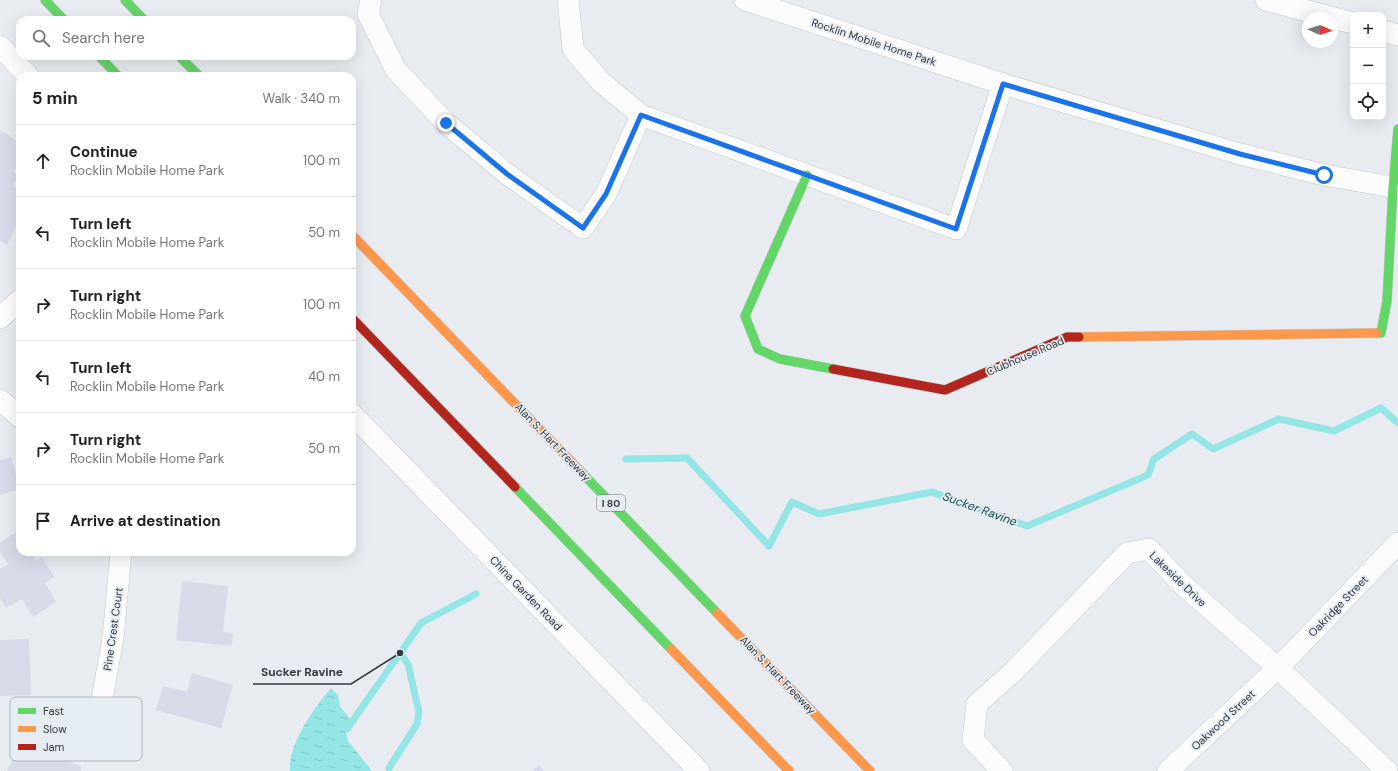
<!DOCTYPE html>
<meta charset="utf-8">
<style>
:root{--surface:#fff;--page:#f2f2f2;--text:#202124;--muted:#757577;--line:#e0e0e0}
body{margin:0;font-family:"DM Sans",sans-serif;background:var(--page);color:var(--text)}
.controls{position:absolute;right:12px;top:12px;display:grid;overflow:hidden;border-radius:8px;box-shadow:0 4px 16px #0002}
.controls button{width:36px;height:36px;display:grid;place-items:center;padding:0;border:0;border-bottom:1px solid var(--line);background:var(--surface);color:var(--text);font:20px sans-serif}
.compass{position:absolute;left:1302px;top:12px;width:36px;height:36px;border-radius:50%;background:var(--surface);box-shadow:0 4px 16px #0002;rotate:93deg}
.stop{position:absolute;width:12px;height:12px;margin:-9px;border:3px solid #1a73e8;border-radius:50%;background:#fff}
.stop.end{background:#1a73e8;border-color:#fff;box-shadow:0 1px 4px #0008}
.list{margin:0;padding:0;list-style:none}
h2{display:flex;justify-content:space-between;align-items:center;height:52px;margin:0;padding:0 16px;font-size:17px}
h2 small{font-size:13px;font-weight:400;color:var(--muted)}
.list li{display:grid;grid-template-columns:26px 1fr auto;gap:12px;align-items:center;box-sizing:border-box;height:72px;padding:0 16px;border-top:1px solid var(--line)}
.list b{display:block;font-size:15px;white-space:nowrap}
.list p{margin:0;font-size:13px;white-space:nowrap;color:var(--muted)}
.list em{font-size:13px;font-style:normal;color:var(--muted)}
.icon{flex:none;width:22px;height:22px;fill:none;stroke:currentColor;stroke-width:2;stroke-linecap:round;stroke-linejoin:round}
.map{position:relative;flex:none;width:1398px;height:771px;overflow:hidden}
.search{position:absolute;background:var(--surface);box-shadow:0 4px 16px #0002;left:16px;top:16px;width:340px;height:44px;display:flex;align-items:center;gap:10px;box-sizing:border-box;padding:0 14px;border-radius:12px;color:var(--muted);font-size:15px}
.panel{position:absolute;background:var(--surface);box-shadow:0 4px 16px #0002;left:16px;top:72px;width:340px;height:484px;border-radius:12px}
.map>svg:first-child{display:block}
.water{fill:url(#water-ripples)}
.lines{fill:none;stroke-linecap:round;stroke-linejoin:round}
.stream{stroke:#93e5e6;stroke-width:7}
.building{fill:#d7dae8}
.street-casing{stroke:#c5c8cb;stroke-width:22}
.fast-casing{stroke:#c5c8cb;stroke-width:10}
.slow-casing{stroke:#c5c8cb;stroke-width:10}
.jam-casing{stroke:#c5c8cb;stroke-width:10}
.street{stroke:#fcfcfd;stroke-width:21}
.fast{stroke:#63d668;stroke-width:9}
.slow{stroke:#ff974d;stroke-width:9}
.jam{stroke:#b3261e;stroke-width:9}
.route{stroke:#1a73e8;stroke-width:5}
.labels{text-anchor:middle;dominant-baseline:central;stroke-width:3.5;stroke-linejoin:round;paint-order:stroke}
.shield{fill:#e5ecf3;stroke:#6a6f73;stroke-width:1}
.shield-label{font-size:10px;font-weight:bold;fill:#36393c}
.street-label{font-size:11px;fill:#36393c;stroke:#e5ecf3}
.water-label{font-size:12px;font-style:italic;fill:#164a4a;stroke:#e5ecf3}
.key{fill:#e5ecf3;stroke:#b0b6bc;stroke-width:1}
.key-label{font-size:11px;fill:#36393c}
.leader{fill:none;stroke:#36393c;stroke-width:1.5}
.callout-dot{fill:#36393c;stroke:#e5ecf3;stroke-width:1.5}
.callout-label{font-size:12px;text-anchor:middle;font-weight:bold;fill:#36393c;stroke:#e5ecf3;stroke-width:3.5;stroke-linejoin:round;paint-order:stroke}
</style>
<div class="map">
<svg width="1398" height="771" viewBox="0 0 1398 771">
<defs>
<pattern id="water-ripples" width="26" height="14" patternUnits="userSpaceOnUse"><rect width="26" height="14" fill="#93e5e6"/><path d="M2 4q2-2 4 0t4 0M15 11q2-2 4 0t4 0" fill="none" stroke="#7fc5c6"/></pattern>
</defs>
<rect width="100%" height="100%" fill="#e8ecf0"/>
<!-- water -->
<path class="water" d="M331,688L338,695L340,706L354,724L346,732L348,741L372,771H290C288,744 314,708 331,688Z"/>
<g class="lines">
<!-- stream -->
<g class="stream">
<polyline points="626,459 687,458 769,546 792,502 819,514 932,492 1027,526 1148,475 1154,459 1192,434 1213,449 1279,419 1334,431 1381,408 1398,423"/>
<polyline points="347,729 421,623 476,594"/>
<polyline points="389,768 417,724 419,712 408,664 400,653"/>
</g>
</g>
<!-- building -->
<g class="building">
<polygon points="1,131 9,135 20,145 20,163 13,171 18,175 13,186 20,192 20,217 7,245 0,241 0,133"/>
<polygon points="11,457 20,489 0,495 0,460"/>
<polygon points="20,530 20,552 41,552 33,557 35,561 42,557 54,577 45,583 56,602 33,617 22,599 6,608 0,598 0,569 8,564 0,552 0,542"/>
<polygon points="182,581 228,586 223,632 233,633 232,646 176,640"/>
<polygon points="29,639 31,695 0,696 0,640"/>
<polygon points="192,673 233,685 221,728 156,710 163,686 187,692"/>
<polygon points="19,745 54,761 56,755 82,767 80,771 7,771"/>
<polygon points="539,765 544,771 532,771"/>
</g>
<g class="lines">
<!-- street casing -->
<g class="street-casing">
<g id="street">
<polyline points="371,0 368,14 396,70 446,123 507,174 583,228 606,194 641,115"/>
<polyline points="568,0 573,49 601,82 641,115 956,229 1003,84"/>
<polyline points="745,0 1003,84 1240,154 1324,175 1393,187"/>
<polyline points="1266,0 1353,23"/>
<polyline points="1383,31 1398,35"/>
<polyline points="0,46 28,76"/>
<polyline points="0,318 20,300"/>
<polyline points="0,400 20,417"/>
<polyline points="352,414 699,771"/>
<polyline points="101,705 113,638 121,552"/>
<polyline points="1002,771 973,740 977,704 1013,672 1127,553 1149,549 1183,585 1278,668 1387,771"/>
<polyline points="1168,771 1278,668 1398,543"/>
</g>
</g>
<!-- fast casing -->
<g class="fast-casing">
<g id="fast">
<polyline points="45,0 64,20"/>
<polyline points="125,0 144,20"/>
<polyline points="99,56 118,76"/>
<polyline points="179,56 199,76"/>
<polyline points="807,175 745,316 758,349 780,359 833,369"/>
<polyline points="1377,333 1381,333 1387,301 1393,187 1398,129"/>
<polyline points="583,474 717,613"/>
<polyline points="515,487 671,649"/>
</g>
</g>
<!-- slow casing -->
<g class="slow-casing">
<g id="slow">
<polyline points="352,235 583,474"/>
<polyline points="1079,337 1377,333"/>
<polyline points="717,613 870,771"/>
<polyline points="671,649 789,771"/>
</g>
</g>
<!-- jam casing -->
<g class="jam-casing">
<g id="jam">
<polyline points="352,318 515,487"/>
<polyline points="833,369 945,390 1067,337 1079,337"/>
</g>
</g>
<!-- street -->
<use href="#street" class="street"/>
<!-- fast -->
<use href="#fast" class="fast"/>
<!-- slow -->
<use href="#slow" class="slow"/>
<!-- jam -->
<use href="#jam" class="jam"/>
</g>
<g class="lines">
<!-- route -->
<polyline class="route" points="446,123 507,174 583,228 606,194 641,115 956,229 1003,84 1240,154 1324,175"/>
</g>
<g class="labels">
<!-- shield labels -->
<rect class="shield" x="597" y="495" width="28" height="16" rx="3"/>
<g class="shield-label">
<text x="611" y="503">I 80</text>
</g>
<!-- street labels -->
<g class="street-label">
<text transform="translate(874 42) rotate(18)">Rocklin Mobile Home Park</text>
<text transform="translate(1025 356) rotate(-23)">Clubhouse Road</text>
<text transform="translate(553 442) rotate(46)">Alan S. Hart Freeway</text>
<text transform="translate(1178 579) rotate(44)">Lakeside Drive</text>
<text transform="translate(526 593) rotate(46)">China Garden Road</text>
<text transform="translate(1338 606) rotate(-46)">Oakridge Street</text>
<text transform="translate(113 629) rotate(-82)">Pine Crest Court</text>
<text transform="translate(778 675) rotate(46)">Alan S. Hart Freeway</text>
<text transform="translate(1223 720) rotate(-43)">Oakwood Street</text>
</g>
<!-- water labels -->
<g class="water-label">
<text transform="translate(980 509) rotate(20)">Sucker Ravine</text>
</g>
</g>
<!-- legend -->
<rect x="10" y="697" width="132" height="64" rx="6" class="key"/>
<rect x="18" y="708" width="18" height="6" fill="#63d668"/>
<rect x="18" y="726" width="18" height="6" fill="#ff974d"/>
<rect x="18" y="744" width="18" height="6" fill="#b3261e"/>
<g class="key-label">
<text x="43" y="715">Fast</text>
<text x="43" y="733">Slow</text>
<text x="43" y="751">Jam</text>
</g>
<!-- callouts -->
<path class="leader" d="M400 653L351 684H253"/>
<circle class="callout-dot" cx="400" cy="653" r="4"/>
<g class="callout-label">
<text x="302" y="676">Sucker Ravine</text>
</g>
</svg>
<div class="controls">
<button>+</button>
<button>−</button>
<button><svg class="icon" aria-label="locate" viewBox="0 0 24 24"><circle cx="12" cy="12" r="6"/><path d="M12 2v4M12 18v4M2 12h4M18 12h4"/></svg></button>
</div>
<svg class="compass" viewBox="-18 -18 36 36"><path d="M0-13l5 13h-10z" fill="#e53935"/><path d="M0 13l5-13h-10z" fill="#757577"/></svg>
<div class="stop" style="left:1324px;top:175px"></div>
<div class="stop end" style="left:446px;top:123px"></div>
<div class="search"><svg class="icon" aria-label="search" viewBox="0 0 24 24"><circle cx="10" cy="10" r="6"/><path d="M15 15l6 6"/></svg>Search here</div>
<section class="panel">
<h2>5 min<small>Walk · 340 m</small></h2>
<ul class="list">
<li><svg class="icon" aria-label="ahead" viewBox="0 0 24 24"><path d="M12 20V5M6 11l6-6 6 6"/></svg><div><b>Continue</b><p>Rocklin Mobile Home Park</p></div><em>100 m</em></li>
<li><svg class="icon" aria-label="left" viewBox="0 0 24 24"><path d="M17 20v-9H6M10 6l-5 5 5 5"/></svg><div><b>Turn left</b><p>Rocklin Mobile Home Park</p></div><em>50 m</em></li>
<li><svg class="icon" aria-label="right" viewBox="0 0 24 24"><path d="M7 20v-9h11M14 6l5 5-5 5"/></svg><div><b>Turn right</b><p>Rocklin Mobile Home Park</p></div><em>100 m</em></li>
<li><svg class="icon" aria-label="left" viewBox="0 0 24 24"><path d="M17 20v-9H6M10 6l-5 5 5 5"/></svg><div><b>Turn left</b><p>Rocklin Mobile Home Park</p></div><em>40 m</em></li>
<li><svg class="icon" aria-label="right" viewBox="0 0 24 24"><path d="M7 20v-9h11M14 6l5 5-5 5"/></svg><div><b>Turn right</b><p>Rocklin Mobile Home Park</p></div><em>50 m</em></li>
<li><svg class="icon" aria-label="arrive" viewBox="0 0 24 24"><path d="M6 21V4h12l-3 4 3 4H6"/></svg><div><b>Arrive at destination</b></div></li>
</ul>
</section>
</div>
